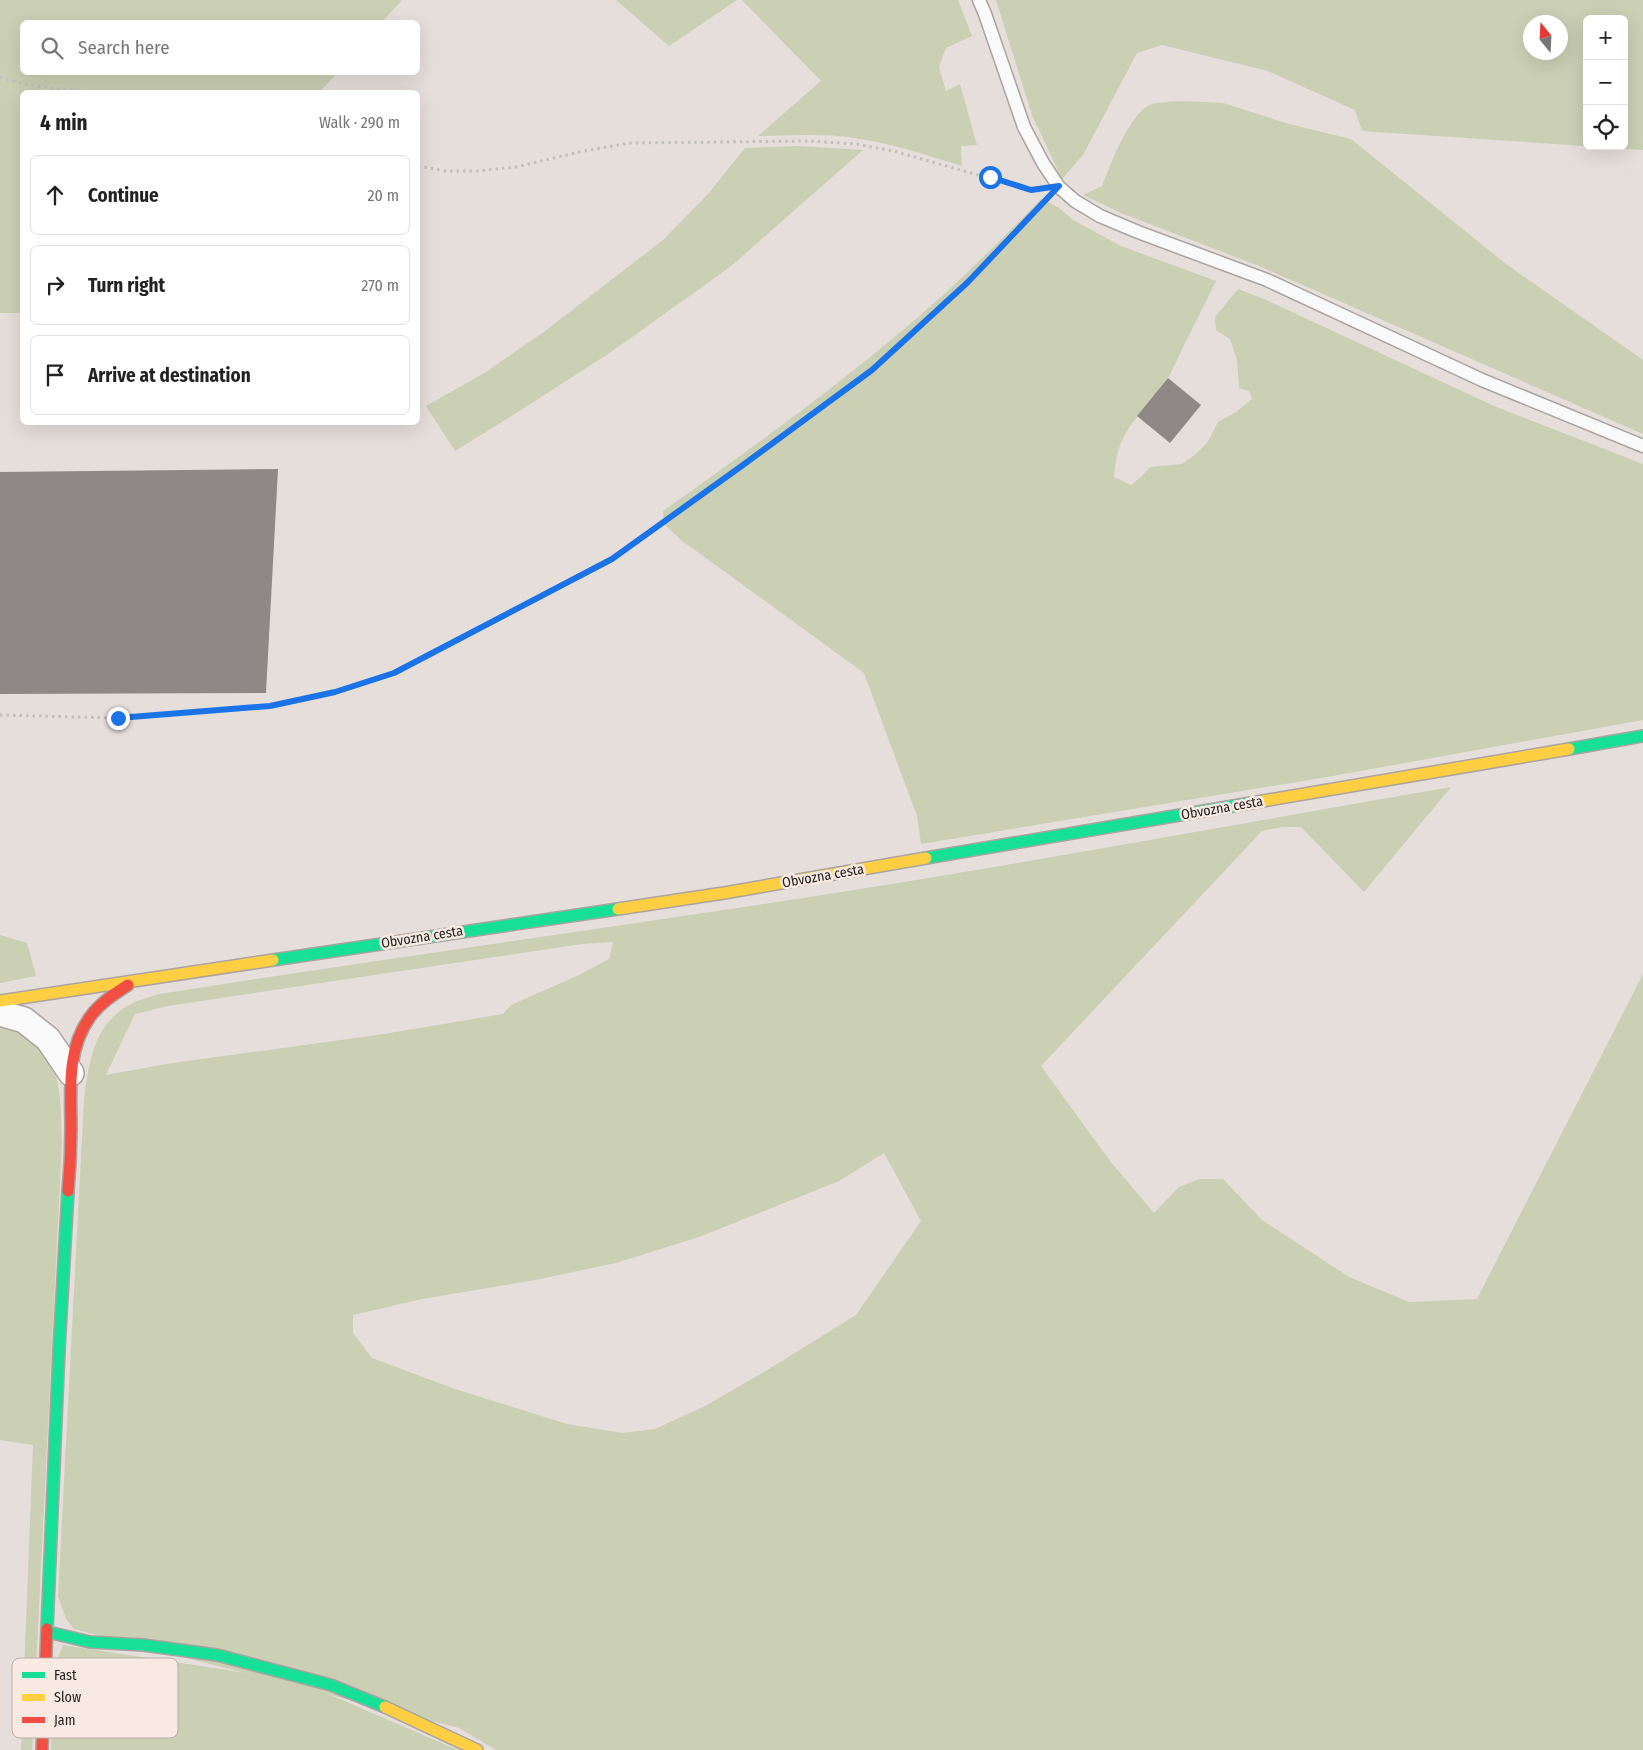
<!DOCTYPE html>
<meta charset="utf-8">
<style>
:root{--surface:#fff;--page:#f6f6f6;--text:#222;--muted:#767676;--line:#e0e0e0}
body{margin:0;font-family:"Fira Sans Condensed",sans-serif;background:var(--page);color:var(--text)}
.controls{position:absolute;right:15px;top:15px;display:grid;overflow:hidden;border-radius:8px;box-shadow:0 5px 20px #0002}
.controls button{width:45px;height:45px;display:grid;place-items:center;padding:0;border:0;border-bottom:1px solid var(--line);background:var(--surface);color:var(--text);font:25px sans-serif}
.compass{position:absolute;left:1523px;top:15px;width:45px;height:45px;border-radius:50%;background:var(--surface);box-shadow:0 5px 20px #0002;rotate:342deg}
.stop{position:absolute;width:15px;height:15px;margin:-11px;border:4px solid #1a73e8;border-radius:50%;background:#fff}
.stop.end{background:#1a73e8;border-color:#fff;box-shadow:0 1px 5px #0008}
.list{margin:0;padding:0;list-style:none}
h2{display:flex;justify-content:space-between;align-items:center;height:65px;margin:0;padding:0 20px;font-size:21px}
h2 small{font-size:16px;font-weight:400;color:var(--muted)}
.list li{display:grid;grid-template-columns:32px 1fr auto;gap:15px;align-items:center;box-sizing:border-box;height:80px;margin:0 10px 10px;padding:0 10px;border:1px solid var(--line);border-radius:8px}
.list b{display:block;font-size:19px;white-space:nowrap}
.list em{font-size:16px;font-style:normal;color:var(--muted)}
.icon{flex:none;width:28px;height:28px;fill:none;stroke:currentColor;stroke-width:2;stroke-linecap:round;stroke-linejoin:round}
.map{position:relative;flex:none;width:1643px;height:1750px;overflow:hidden}
.search{position:absolute;background:var(--surface);box-shadow:0 5px 20px #0002;left:20px;top:20px;width:400px;height:55px;display:flex;align-items:center;gap:12px;box-sizing:border-box;padding:0 18px;border-radius:8px;color:var(--muted);font-size:19px}
.panel{position:absolute;background:var(--surface);box-shadow:0 5px 20px #0002;left:20px;top:90px;width:400px;height:335px;border-radius:8px}
.map>svg:first-child{display:block}
.green{fill:#cbcfb4;fill-rule:evenodd}
.building{fill:#8e8986}
.lines{fill:none;stroke-linecap:round;stroke-linejoin:round}
.lane-casing{stroke:#aaa4a1;stroke-width:15}
.street-casing{stroke:#aaa4a1;stroke-width:28}
.fast-casing{stroke:#aaa4a1;stroke-width:14}
.slow-casing{stroke:#aaa4a1;stroke-width:14}
.jam-casing{stroke:#aaa4a1;stroke-width:14}
.path{stroke:#c2c0be;stroke-width:3;stroke-dasharray:2.5 4;stroke-linecap:butt}
.lane{stroke:#fbfafa;stroke-width:12}
.street{stroke:#fbfafa;stroke-width:25}
.fast{stroke:#16e098;stroke-width:11}
.slow{stroke:#ffcf43;stroke-width:11}
.jam{stroke:#f24e42;stroke-width:11}
.route{stroke:#1a73e8;stroke-width:6}
.labels{text-anchor:middle;dominant-baseline:central;stroke-width:5;stroke-linejoin:round;paint-order:stroke}
.street-label{font-size:14px;fill:#282320;stroke:#f8eae3}
.key{fill:#f8eae3;stroke:#baaea8;stroke-width:1}
.key-label{font-size:14px;fill:#282320}
</style>
<div class="map">
<svg width="1643" height="1750" viewBox="0 0 1643 1750">
<rect width="100%" height="100%" fill="#e6dedb"/>
<!-- green -->
<g class="green">
<polygon points="0,0 402,0 382,22 22,22 22,72 337,73 320,92 22,92 22,313 0,313"/>
<polygon points="616,0 737,0 669,46"/>
<path d="M742,0H958L972,36L946,48L939,67L946,91L960,84L977,145L961,146L962,166C926,155 891,143 854,138C823,133 790,136 758,136L821,81Z"/>
<path d="M996,0H1643V150L1362,131L1355,110L1268,71L1162,45L1137,53L1083,155L1062,179L1032,115ZM1587,19H1624V146H1587ZM1530,22H1560V52H1530Z"/>
<path d="M1179,101L1223,103L1289,124L1351,139L1506,264L1643,360V434L1259,266L1121,213L1083,195L1102,186C1110,166 1130,111 1152,104C1160,102 1170,102 1179,101Z"/>
<polygon points="798,146 863,150 730,267 611,352 510,417 455,451 426,406 486,372 545,331 663,240 708,194 745,148"/>
<path d="M1041,199L1058,207L1073,220L1121,246L1216,281C1205,303 1194,325 1183,347C1178,357 1174,368 1168,378C1143,416 1117,426 1114,477L1131,485L1142,476L1150,467L1182,464L1196,454L1207,443L1218,422L1236,412L1252,399L1249,391L1239,388L1237,360L1230,339L1216,330L1215,317L1238,289L1264,299L1494,406L1643,464V720L1327,777L921,844L917,816L864,673L681,540L664,524L663,511C747,452 831,391 910,324C956,285 999,242 1041,199Z"/>
<path d="M1451,787L1364,892L1301,827H1282L1262,831L1041,1066L1110,1161L1154,1213L1179,1187L1200,1179H1223L1262,1220L1349,1277L1409,1302L1477,1299L1643,974V1750H496L459,1728L74,1629L66,1619L58,1596L84,1100C89,1061 94,1022 133,1003C141,999 150,997 159,994C388,958 618,927 848,891C1049,859 1250,822 1451,787ZM613,942L609,959L579,975L511,1005L503,1014L384,1034L166,1064L106,1075L135,1014L168,1006L582,944ZM884,1153L921,1221L856,1315L769,1369L705,1406L655,1429L622,1433L567,1424L455,1389L372,1358L353,1333V1315L422,1299L535,1280L616,1263L699,1237L839,1181Z"/>
<polygon points="0,935 27,943 36,976 0,983"/>
<path d="M0,1025C8,1028 19,1029 26,1034C64,1059 60,1101 62,1142L32,1750H21L33,1445L0,1440Z"/>
<polygon points="63,1645 298,1681 458,1750 51,1750 55,1666"/>
</g>
<!-- building -->
<g class="building">
<polygon points="1168,378 1201,405 1170,443 1137,416"/>
<polygon points="278,469 266,693 0,694 0,472"/>
</g>
<g class="lines">
<!-- lane casing -->
<g class="lane-casing">
<polyline id="lane" points="979,0 985,14 1024,127 1043,163 1059,187 1075,201 1100,216 1138,232 1267,280 1482,380 1643,446"/>
</g>
<!-- street casing -->
<g class="street-casing">
<polyline id="street" points="0,1013 24,1020 48,1039 71,1073"/>
</g>
<!-- fast casing -->
<g class="fast-casing">
<g id="fast">
<polyline points="1569,749 1643,736"/>
<polyline points="926,858 1251,803"/>
<polyline points="273,960 618,909"/>
<polyline points="47,1629 59,1350 68,1191"/>
<polyline points="48,1632 90,1642 143,1645 217,1655 331,1685 385,1707"/>
</g>
</g>
<!-- slow casing -->
<g class="slow-casing">
<g id="slow">
<polyline points="1251,803 1569,749"/>
<polyline points="618,909 724,893 926,858"/>
<polyline points="0,1001 273,960"/>
<polyline points="385,1707 477,1750"/>
</g>
</g>
<!-- jam casing -->
<g class="jam-casing">
<g id="jam">
<path d="M68,1191C70,1170 71,1150 71,1129C71,1092 66,1050 90,1017C100,1003 114,994 128,985"/>
<polyline points="42,1750 47,1629"/>
</g>
</g>
<!-- path -->
<g class="path">
<path d="M0,77C38,90 76,90 116,92"/>
<polyline points="418,166 446,171 477,171 516,167 579,152 629,143 808,141 857,144 897,152 1031,190 1036,189"/>
<polyline points="0,715 118,718 270,706 335,692 394,673 612,559 743,465 872,370 968,281 1045,201"/>
</g>
<!-- lane -->
<use href="#lane" class="lane"/>
<!-- street -->
<use href="#street" class="street"/>
<!-- fast -->
<use href="#fast" class="fast"/>
<!-- slow -->
<use href="#slow" class="slow"/>
<!-- jam -->
<use href="#jam" class="jam"/>
</g>
<g class="lines">
<!-- route -->
<polyline class="route" points="118,718 270,706 335,692 394,673 612,559 743,465 872,370 968,282 1059,186 1031,190 990,177"/>
</g>
<g class="labels">
<!-- street labels -->
<g class="street-label">
<text transform="translate(1222 808) rotate(-10)">Obvozna cesta</text>
<text transform="translate(823 876) rotate(-10)">Obvozna cesta</text>
<text transform="translate(422 937) rotate(-9)">Obvozna cesta</text>
</g>
</g>
<!-- legend -->
<rect x="12" y="1658" width="166" height="80" rx="8" class="key"/>
<rect x="22" y="1672" width="23" height="6" fill="#16e098"/>
<rect x="22" y="1694" width="23" height="7" fill="#ffcf43"/>
<rect x="22" y="1717" width="23" height="6" fill="#f24e42"/>
<g class="key-label">
<text x="54" y="1680">Fast</text>
<text x="54" y="1702">Slow</text>
<text x="54" y="1725">Jam</text>
</g>
</svg>
<div class="controls">
<button>+</button>
<button>−</button>
<button><svg class="icon" aria-label="locate" viewBox="0 0 24 24"><circle cx="12" cy="12" r="6"/><path d="M12 2v4M12 18v4M2 12h4M18 12h4"/></svg></button>
</div>
<svg class="compass" viewBox="-18 -18 36 36"><path d="M0-13l5 13h-10z" fill="#e53935"/><path d="M0 13l5-13h-10z" fill="#767676"/></svg>
<div class="stop" style="left:990px;top:177px"></div>
<div class="stop end" style="left:118px;top:718px"></div>
<div class="search"><svg class="icon" aria-label="search" viewBox="0 0 24 24"><circle cx="10" cy="10" r="6"/><path d="M15 15l6 6"/></svg>Search here</div>
<section class="panel">
<h2>4 min<small>Walk · 290 m</small></h2>
<ul class="list">
<li><svg class="icon" aria-label="ahead" viewBox="0 0 24 24"><path d="M12 20V5M6 11l6-6 6 6"/></svg><div><b>Continue</b></div><em>20 m</em></li>
<li><svg class="icon" aria-label="right" viewBox="0 0 24 24"><path d="M7 20v-9h11M14 6l5 5-5 5"/></svg><div><b>Turn right</b></div><em>270 m</em></li>
<li><svg class="icon" aria-label="arrive" viewBox="0 0 24 24"><path d="M6 21V4h12l-3 4 3 4H6"/></svg><div><b>Arrive at destination</b></div></li>
</ul>
</section>
</div>
